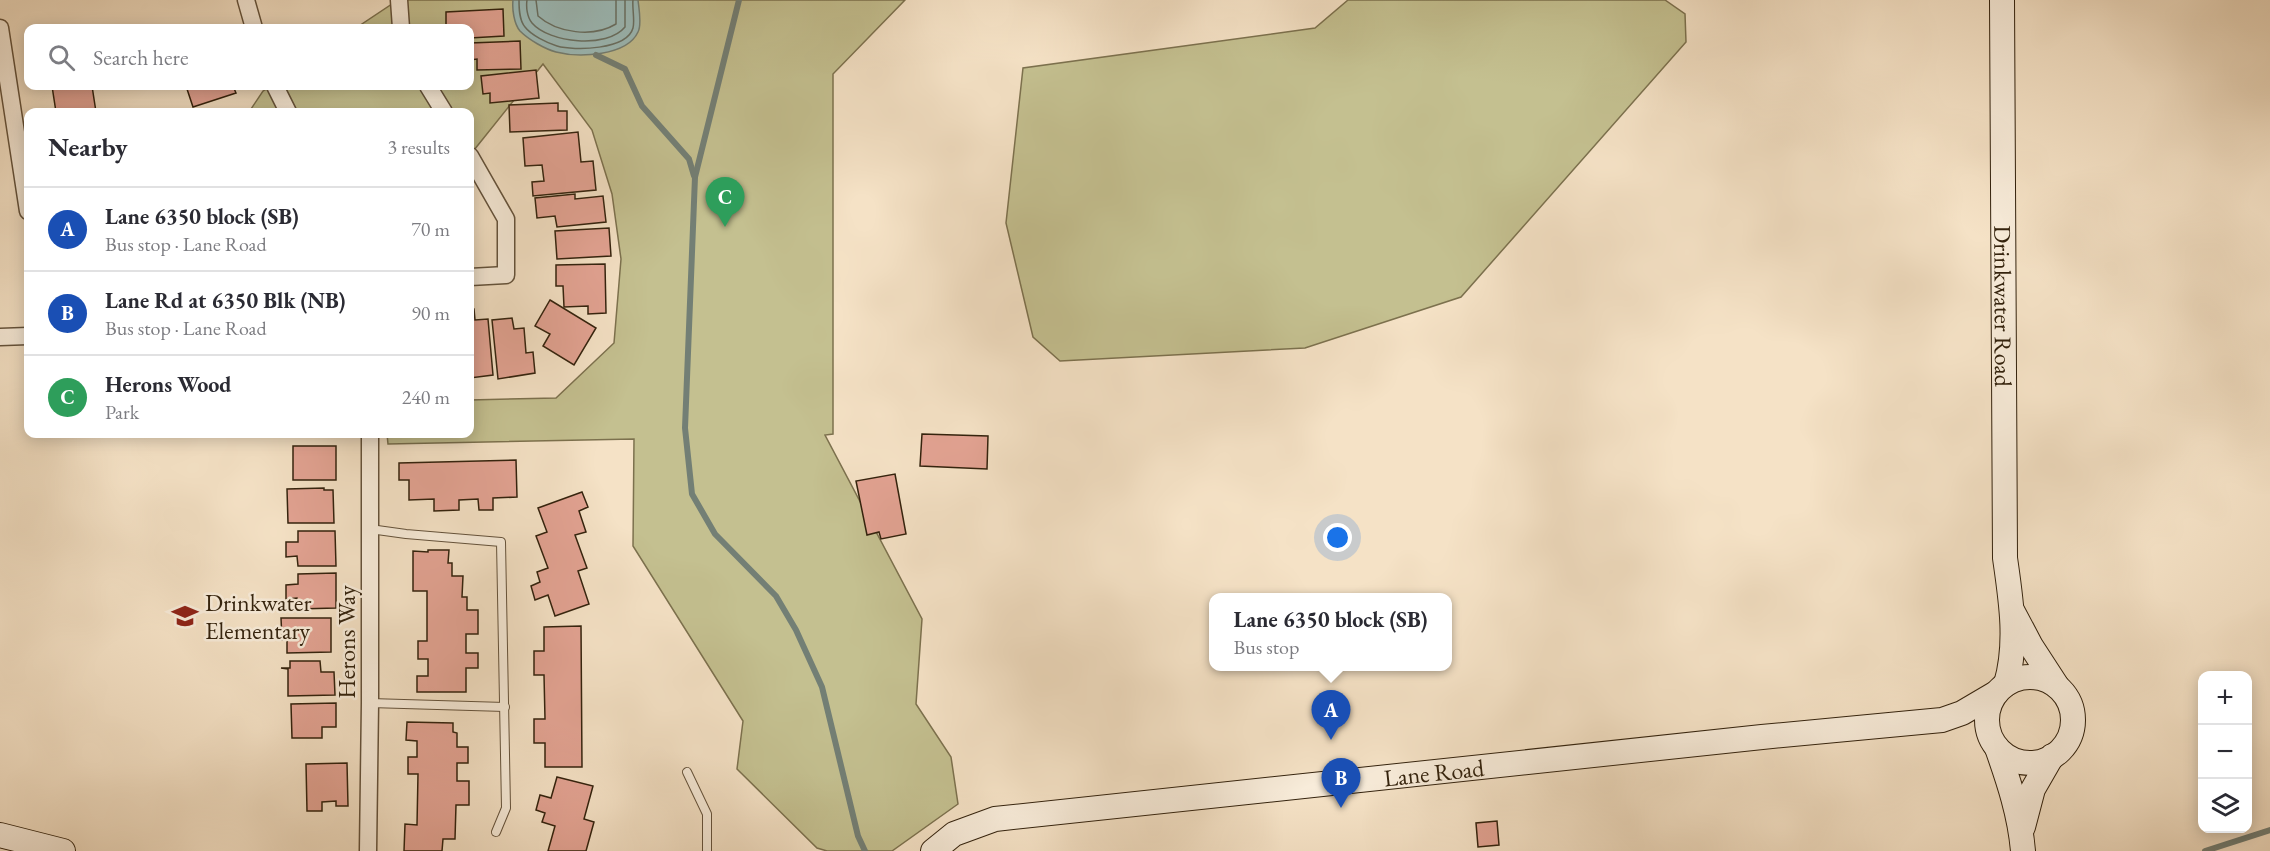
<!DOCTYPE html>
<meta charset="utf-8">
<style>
:root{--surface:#fff;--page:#f2f2f3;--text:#2b2b33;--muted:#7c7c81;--line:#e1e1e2;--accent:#7c3aed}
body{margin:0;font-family:"EB Garamond",serif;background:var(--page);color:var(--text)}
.controls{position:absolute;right:18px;bottom:18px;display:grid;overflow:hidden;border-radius:12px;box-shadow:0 3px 15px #0003}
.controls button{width:54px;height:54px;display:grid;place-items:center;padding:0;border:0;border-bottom:2px solid var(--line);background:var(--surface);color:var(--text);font:30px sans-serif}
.you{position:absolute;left:1338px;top:538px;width:21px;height:21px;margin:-15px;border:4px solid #fff;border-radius:50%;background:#1a73e8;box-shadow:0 0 0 9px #1a73e833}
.badge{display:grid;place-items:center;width:39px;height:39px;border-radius:50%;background:var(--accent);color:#fff;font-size:20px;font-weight:700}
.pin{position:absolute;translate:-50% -50px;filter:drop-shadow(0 2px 3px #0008)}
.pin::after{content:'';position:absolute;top:32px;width:21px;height:18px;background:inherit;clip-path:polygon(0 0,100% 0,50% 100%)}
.popup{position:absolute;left:1209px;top:593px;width:243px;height:78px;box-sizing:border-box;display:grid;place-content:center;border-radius:12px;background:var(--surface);filter:drop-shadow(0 2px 4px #0005);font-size:20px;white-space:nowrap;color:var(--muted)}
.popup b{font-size:22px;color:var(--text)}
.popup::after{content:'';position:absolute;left:50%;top:100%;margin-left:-12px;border:12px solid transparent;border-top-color:var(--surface)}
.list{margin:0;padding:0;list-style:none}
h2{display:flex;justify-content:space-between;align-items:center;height:78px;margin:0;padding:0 24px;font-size:26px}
h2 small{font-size:20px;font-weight:400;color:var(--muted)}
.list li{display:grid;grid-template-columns:39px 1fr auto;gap:18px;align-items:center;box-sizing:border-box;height:84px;padding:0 24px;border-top:2px solid var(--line)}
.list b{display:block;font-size:22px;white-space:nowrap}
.list p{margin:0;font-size:20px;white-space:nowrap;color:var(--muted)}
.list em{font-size:20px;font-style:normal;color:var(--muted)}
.icon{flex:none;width:33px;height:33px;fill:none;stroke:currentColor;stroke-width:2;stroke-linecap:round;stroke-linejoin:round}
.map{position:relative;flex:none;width:2270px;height:851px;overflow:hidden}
.search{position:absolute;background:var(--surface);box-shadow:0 3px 15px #0003;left:24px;top:24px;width:450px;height:66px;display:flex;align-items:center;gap:15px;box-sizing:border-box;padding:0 21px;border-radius:12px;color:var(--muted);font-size:22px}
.panel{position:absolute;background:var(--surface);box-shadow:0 3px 15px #0003;left:24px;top:108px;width:450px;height:330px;border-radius:12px}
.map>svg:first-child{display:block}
.green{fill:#c4c090;stroke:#7c714e;stroke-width:1.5}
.water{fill:#9dbdbb;stroke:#737f75;stroke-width:1.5}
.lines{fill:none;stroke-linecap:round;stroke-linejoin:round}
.shore{stroke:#687064;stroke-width:1.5}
.stream{stroke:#737f75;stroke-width:6}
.building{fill:#e3a393;stroke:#33220d;stroke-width:1.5}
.lane-casing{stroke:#64523b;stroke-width:10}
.street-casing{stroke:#64523b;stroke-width:19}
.secondary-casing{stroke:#33220d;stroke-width:26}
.lane{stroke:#f8ecda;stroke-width:8}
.street{stroke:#f8ecda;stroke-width:16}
.secondary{stroke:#f8ecda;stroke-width:24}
.labels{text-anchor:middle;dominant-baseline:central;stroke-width:5;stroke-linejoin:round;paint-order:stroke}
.street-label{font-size:24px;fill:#33220d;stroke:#f8ecda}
.poi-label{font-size:24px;fill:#33220d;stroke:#f8ecda;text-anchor:start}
</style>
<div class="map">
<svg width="2270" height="851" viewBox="0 0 2270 851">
<rect width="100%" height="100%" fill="#f5e2c6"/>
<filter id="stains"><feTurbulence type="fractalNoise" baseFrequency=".00333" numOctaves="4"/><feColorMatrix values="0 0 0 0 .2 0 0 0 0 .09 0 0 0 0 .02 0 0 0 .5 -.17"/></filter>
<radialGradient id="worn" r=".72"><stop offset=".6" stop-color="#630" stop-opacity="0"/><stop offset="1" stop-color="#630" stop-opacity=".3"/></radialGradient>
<!-- green -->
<g class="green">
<polygon points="398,0 905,0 833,74 833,434 825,435 922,619 916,704 951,757 958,804 892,851 827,851 817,848 737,769 743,721 633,546 634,439 388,444 387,434 470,434 470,400 556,398 614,343 621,259 612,194 592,130 543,64 470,155 470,112 249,112 263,91 271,86 470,86 470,28 356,28"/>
<polygon points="1348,0 1665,0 1685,14 1686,42 1461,297 1305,348 1060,361 1033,337 1006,223 1023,68 1315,28"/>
</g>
<!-- water -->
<path class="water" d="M513,0H638C639,9 642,25 638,32C627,56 579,58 556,52C545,49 529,40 520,31C514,24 512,9 513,0Z"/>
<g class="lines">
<!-- shore -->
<g class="shore">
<path d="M519,0C519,8 519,20 525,27C531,35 547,43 557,46C574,51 627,50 633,28C635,20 632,8 633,0"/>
<path d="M527,0C526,7 527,17 532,23C549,43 607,49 625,27V0"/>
<path d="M536,0L538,16C557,33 593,38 616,24V0"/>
</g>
<!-- stream -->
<g class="stream">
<polyline points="739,0 695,177 685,428 692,494 715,534 776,596 796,630 822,687 858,836 865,851"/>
<polyline points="596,55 625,69 642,106 689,159 694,176"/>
<polyline points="2205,851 2270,830"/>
</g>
</g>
<!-- building -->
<g class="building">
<polygon points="503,9 504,36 470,38 470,28 446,27 446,12"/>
<polygon points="520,41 521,69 477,70 477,59 470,60 470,43"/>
<polygon points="536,70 539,98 490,103 490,93 483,94 481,76"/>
<polygon points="52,86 92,86 96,112 56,112"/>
<polygon points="186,86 233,86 236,93 193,107"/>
<polygon points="558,103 558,111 567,111 567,130 510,132 509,105"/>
<polygon points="578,132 581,162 593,161 596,190 533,196 532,182 544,181 542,165 525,166 523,138"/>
<polygon points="575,194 575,199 603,196 606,222 557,227 555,216 537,218 535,198"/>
<polygon points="609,228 611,256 557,259 555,231"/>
<polygon points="605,264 606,313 588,314 588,306 564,307 563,286 556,286 556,265"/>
<polygon points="550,300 596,328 574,365 543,346 550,334 535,326"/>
<polygon points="470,309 474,309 475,320 488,319 493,375 470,378"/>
<polygon points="512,318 514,329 524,328 526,353 533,352 535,373 498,379 492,320"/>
<polygon points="922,434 988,436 987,469 920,466"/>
<rect x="293" y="446" width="43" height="34"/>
<polygon points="516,460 517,497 493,498 493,510 479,510 478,499 459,500 459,510 434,511 434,499 409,500 409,480 399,480 399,463"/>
<polygon points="895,474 906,534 881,539 879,532 867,535 856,481"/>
<polygon points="324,488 324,490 333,490 334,523 288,523 287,489"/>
<polygon points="582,492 588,507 579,511 586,532 575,535 587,568 578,571 589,604 555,616 548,595 535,600 531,586 540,582 537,572 548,568 536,536 547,532 538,508"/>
<polygon points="298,531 335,531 336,566 298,566 297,556 286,557 286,542 298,542"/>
<polygon points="428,550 449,550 448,563 452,563 452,576 463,576 462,597 467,597 467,610 478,610 478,634 466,634 466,653 478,653 478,668 466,668 466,692 417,692 417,676 428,676 428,659 418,659 418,641 427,641 427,591 413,591 413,551 428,552"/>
<polygon points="336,573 336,608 298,609 297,598 286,599 286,585 298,584 298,574"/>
<polygon points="281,618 331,618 331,652 287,653 287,640 282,640"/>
<polygon points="581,626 582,767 545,767 545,743 534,743 534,719 545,719 544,675 534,675 534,651 544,651 544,627"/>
<polygon points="290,661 320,661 321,672 334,672 335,695 288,696 288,669 281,668 290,668"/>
<polygon points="336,703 336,727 322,727 322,738 292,738 291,704"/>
<polygon points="407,722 453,723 453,732 457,733 457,747 468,747 468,763 457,763 457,781 469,781 469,805 456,805 455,839 443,839 442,851 404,851 405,824 417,825 418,774 408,774 408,757 417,757 417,741 406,740"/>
<polygon points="347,763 348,806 336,806 336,801 322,802 322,811 307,811 306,764"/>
<polygon points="557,777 593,786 584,819 594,822 586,851 548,851 555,826 542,822 545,813 536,810 540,795 551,798"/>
<polygon points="1497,821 1499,845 1478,847 1476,823"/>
</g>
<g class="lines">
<!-- lane casing -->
<g class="lane-casing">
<g id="lane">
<polyline points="370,529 406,534 501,542 506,808 496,832"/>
<polyline points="370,703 505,707"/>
<polyline points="687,772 707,814 707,851"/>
</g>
</g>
<!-- street casing -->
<g class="street-casing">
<g id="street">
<polyline points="246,0 254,28"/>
<polyline points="399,0 401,28"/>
<polyline points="0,28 28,211"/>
<polyline points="275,86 288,112"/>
<polyline points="428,86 444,112"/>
<polyline points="470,156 506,219 506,275 470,277"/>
<polyline points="0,337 28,336"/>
<polyline points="368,851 370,703 370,434"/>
</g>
</g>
<!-- secondary casing -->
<g class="secondary-casing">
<g id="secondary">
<path id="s1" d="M2002,0L2005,558C2011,600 2018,643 2006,684"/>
<polyline points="2013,612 2031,646 2057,686"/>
<circle cx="2030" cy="720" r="43"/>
<path d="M1997,748C2009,782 2020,815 2023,851"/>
<polyline points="2023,827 2033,789 2052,756"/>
<polyline points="0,835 63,851"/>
<path id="s2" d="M933,851L954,834L995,819L1762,737L1942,720L1962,713L1996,693"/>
</g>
</g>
<!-- lane -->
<use href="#lane" class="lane"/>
<!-- street -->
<use href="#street" class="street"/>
<!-- secondary -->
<use href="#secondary" class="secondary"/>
</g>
<!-- icons -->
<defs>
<g id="school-bare" transform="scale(2.07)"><path d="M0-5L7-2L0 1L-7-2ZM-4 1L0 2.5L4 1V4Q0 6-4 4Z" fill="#8f2418" stroke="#f8ecda" stroke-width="2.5" paint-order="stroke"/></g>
</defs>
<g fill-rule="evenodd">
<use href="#school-bare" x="185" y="616"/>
</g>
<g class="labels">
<!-- street labels -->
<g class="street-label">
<text stroke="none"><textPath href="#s1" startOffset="306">Drinkwater Road</textPath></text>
<text transform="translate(346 642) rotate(-90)">Herons Way</text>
<text stroke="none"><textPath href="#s2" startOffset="512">Lane Road</textPath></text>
</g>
<!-- poi labels -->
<g class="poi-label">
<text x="205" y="602">Drinkwater<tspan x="205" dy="28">Elementary</tspan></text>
</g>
</g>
<rect width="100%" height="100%" filter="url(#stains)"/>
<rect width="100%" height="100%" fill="url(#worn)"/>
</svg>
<div class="controls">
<button>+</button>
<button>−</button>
<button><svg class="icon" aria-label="layers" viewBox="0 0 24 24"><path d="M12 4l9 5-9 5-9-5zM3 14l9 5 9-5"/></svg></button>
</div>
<div class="you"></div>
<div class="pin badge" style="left:1331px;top:740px;background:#1a4fb4">A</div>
<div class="popup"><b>Lane 6350 block (SB)</b>Bus stop</div>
<div class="pin badge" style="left:1341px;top:808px;background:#1a4fb4">B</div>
<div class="pin badge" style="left:725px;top:227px;background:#2e9e5b">C</div>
<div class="search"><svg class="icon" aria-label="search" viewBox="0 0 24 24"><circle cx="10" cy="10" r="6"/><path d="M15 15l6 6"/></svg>Search here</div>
<section class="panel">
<h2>Nearby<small>3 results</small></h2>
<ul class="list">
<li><span class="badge" style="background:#1a4fb4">A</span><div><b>Lane 6350 block (SB)</b><p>Bus stop · Lane Road</p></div><em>70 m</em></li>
<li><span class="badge" style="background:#1a4fb4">B</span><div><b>Lane Rd at 6350 Blk (NB)</b><p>Bus stop · Lane Road</p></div><em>90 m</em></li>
<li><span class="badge" style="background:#2e9e5b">C</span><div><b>Herons Wood</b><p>Park</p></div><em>240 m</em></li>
</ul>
</section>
</div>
